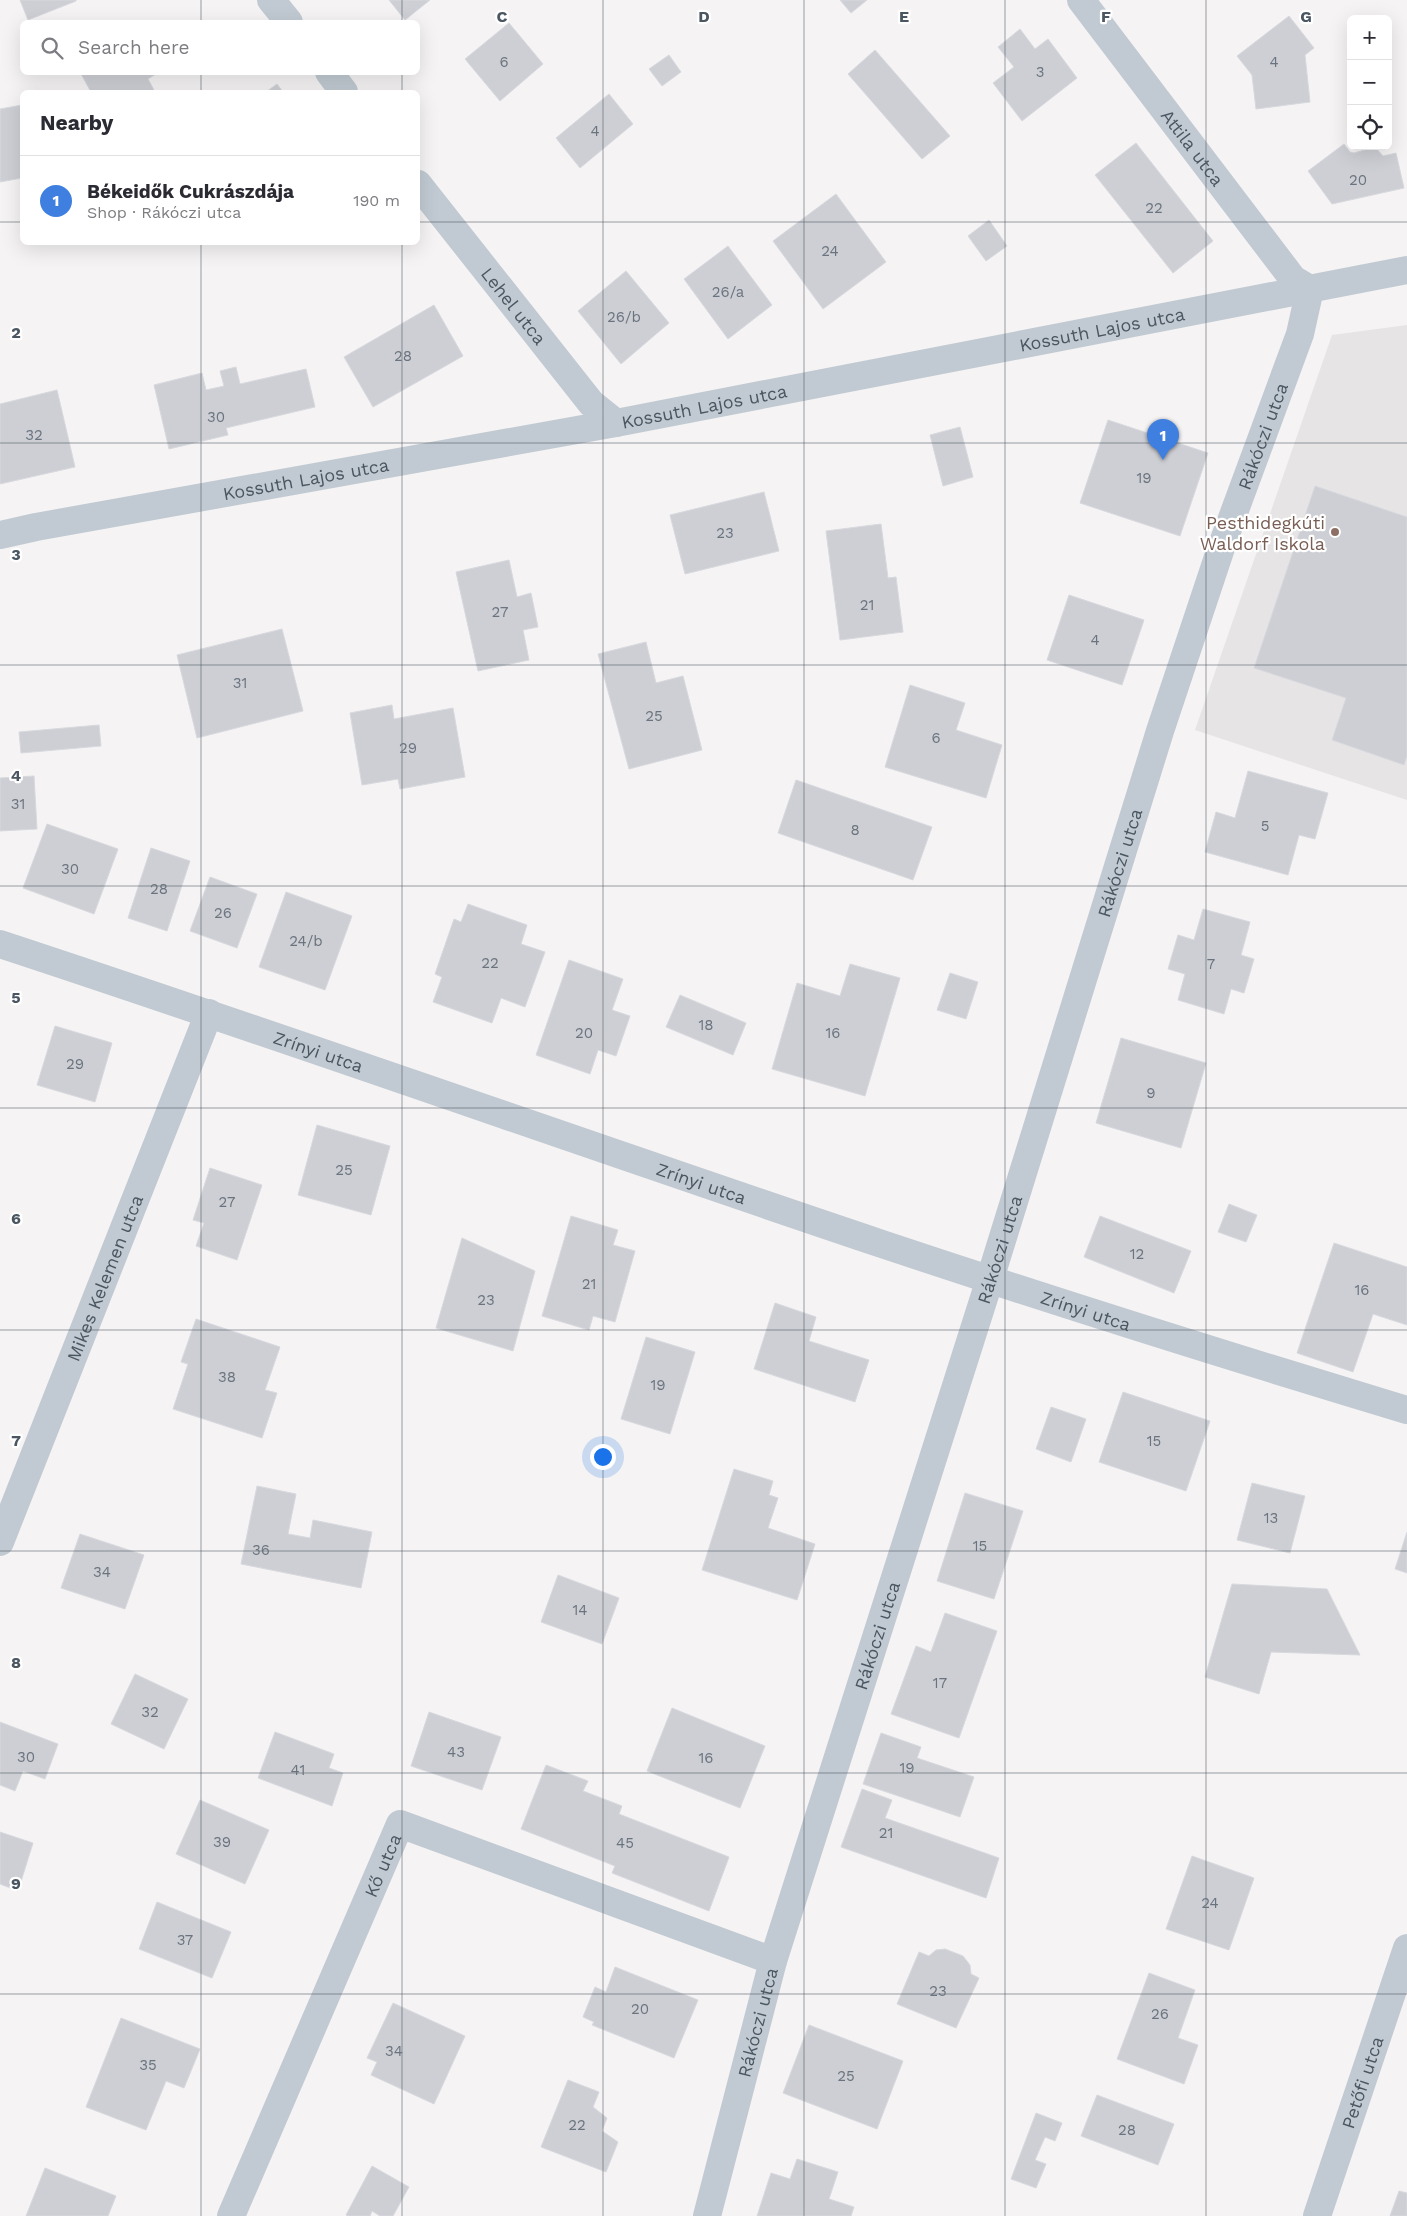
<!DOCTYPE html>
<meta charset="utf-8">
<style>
:root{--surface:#fff;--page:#f2f2f3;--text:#2b2b33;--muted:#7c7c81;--line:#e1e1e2;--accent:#1a73e8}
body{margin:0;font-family:"Work Sans",sans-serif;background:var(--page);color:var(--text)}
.controls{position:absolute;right:15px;top:15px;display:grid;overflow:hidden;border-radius:8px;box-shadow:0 5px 20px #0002}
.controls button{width:45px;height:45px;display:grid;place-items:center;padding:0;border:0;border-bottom:1px solid var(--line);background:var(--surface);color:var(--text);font:25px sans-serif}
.you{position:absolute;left:602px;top:1456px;width:18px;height:18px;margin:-12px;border:4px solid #fff;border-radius:50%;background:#1a73e8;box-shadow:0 0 0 8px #1a73e833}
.badge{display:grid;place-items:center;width:32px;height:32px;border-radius:50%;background:var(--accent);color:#fff;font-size:16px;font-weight:700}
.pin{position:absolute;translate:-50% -41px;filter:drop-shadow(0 1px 2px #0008)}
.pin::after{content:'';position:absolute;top:26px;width:18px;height:15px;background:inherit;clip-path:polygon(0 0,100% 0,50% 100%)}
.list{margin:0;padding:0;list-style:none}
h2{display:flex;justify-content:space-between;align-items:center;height:65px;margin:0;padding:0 20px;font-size:21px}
h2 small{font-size:16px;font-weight:400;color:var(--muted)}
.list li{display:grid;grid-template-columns:32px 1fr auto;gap:15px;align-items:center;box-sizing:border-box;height:90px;padding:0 20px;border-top:1px solid var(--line)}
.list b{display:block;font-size:19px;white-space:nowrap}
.list p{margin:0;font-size:16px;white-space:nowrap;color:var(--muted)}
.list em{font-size:16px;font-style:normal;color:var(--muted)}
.icon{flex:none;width:28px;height:28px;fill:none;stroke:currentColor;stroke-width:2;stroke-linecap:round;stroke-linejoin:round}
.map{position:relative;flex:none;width:1407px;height:2216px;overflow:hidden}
.search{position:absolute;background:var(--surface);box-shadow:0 5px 20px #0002;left:20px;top:20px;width:400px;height:55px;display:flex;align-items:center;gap:12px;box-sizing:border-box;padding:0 18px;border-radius:8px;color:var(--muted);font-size:19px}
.panel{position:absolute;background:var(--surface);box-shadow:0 5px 20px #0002;left:20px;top:90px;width:400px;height:155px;border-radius:8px}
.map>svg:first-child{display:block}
.education{fill:#e6e4e5}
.building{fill:#cdcfd5;stroke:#d7d9de}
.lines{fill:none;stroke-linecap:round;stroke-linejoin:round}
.minor{stroke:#c1cad2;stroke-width:28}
.grid{fill:none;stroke:#4a5661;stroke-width:1;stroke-opacity:0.55}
.education-dot{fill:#8d6e63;stroke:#fff;stroke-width:2}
.labels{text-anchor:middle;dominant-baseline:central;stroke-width:4.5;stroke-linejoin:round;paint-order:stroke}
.number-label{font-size:15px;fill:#6b747e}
.street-label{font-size:18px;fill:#4a5661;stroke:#fff}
.education-label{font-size:18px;fill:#785e54;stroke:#fff;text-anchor:end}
.grid-label{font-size:16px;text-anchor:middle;font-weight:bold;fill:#4a5661;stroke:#fff;stroke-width:4.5;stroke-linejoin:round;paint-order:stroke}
</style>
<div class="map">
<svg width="1407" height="2216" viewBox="0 0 1407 2216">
<rect width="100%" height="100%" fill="#f5f3f3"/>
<!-- education -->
<polygon class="education" points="1407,325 1407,800 1195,730 1332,335"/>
<!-- building -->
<g class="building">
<polygon points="20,0 76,0 76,1 28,20"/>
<polygon points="389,0 430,0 405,20"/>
<polygon points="840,0 867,0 851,13"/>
<polygon points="1289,16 1314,48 1305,55 1310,102 1256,109 1252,75 1237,56"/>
<polygon points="509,23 543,64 500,101 465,59"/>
<polygon points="1020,29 1035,49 1048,39 1077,78 1022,121 993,83 1014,67 998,47"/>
<polygon points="875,50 950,136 922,159 848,74"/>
<polygon points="669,55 681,72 662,86 649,69"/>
<polygon points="80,72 159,72 148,79 155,92 91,92"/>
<polygon points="277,84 283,92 266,92"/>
<polygon points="609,94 633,124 580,168 556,138"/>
<polygon points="22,105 22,178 0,182 0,109"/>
<polygon points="1136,143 1213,241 1173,273 1095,175"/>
<polygon points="1344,144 1350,152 1354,153 1375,147 1383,156 1396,153 1404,188 1332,204 1308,171"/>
<polygon points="836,194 886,262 823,309 773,241"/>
<polygon points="989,220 1007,246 986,261 968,236"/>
<polygon points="728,246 772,305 728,339 684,279"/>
<polygon points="626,271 669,323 621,364 578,311"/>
<polygon points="434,305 463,356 373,407 344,357"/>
<polygon points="236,367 240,384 306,369 315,407 226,428 228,435 169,449 154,385 202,373 206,390 224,386 220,371"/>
<polygon points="57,390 75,467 0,484 0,404"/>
<polygon points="1108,420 1208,453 1180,536 1080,503"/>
<polygon points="960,427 973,477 943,486 930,435"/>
<polygon points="1315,486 1407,517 1407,756 1404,765 1332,740 1346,698 1254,668"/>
<polygon points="764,492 779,551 685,574 670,515"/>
<polygon points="881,524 888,578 896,577 903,632 840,640 826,531"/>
<polygon points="509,560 517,597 531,593 538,627 523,630 529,660 478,671 456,572"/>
<polygon points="1069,595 1144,620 1122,685 1047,660"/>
<polygon points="282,629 303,711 197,738 177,655"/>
<polygon points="646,642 656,683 683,676 702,750 629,769 598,654"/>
<polygon points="910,685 965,703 956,730 1002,745 986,798 885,767"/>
<polygon points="392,705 394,719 453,708 465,777 400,789 398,779 362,785 350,713"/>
<polygon points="99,725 101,746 21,753 19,732"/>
<polygon points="1248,771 1328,793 1315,839 1299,835 1288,875 1205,852 1216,812 1235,818"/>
<polygon points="34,776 37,829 0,831 0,778"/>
<polygon points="796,780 932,827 913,880 778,833"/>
<polygon points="47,824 118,849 94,914 23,888"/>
<polygon points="151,848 190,861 167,931 128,918"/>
<polygon points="210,877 257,894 237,948 190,931"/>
<polygon points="286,892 352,916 325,990 259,967"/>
<polygon points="468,904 527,925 521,944 545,952 525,1007 501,998 492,1023 433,1002 442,977 435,974 454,919 461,922"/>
<polygon points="1203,909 1250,922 1241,955 1254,959 1244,993 1231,989 1224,1014 1178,1000 1185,974 1168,969 1178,935 1194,940"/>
<polygon points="569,960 623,979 612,1010 630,1016 616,1056 598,1050 590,1074 536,1055"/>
<polygon points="850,964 900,978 865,1096 772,1069 797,983 840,996"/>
<polygon points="950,973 978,982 966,1019 937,1010"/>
<polygon points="680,995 746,1023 733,1055 666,1027"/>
<polygon points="55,1026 112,1043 95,1102 37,1085"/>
<polygon points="1121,1038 1206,1063 1181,1148 1096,1123"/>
<polygon points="317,1125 390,1146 371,1215 298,1195"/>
<polygon points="210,1168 262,1185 237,1260 196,1246 204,1223 193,1220"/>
<polygon points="1229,1204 1257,1215 1246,1242 1218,1232"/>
<polygon points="571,1216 618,1230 613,1245 635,1251 615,1322 593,1316 589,1330 542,1316"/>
<polygon points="1100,1216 1191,1251 1174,1293 1084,1257"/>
<polygon points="462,1238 535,1271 513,1351 436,1328"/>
<polygon points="1334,1243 1407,1267 1407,1325 1373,1314 1353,1372 1297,1353"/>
<polygon points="775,1303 816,1317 809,1341 869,1360 855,1402 754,1369"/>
<polygon points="196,1319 280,1347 265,1390 277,1393 262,1438 173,1409 188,1364 181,1362"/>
<polygon points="646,1337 695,1352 670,1434 621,1419"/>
<polygon points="1123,1392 1210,1421 1186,1491 1099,1462"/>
<polygon points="1051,1407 1086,1419 1071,1462 1036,1449"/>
<polygon points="734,1469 773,1481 769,1495 778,1498 768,1528 815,1544 797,1600 702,1570"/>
<polygon points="1252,1483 1305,1496 1290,1553 1237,1540"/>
<polygon points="257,1486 296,1494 288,1534 310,1538 313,1520 372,1532 361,1588 241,1564"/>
<polygon points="965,1493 1023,1511 994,1599 937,1581"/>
<polygon points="1407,1532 1407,1573 1395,1569"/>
<polygon points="80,1534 144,1555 125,1609 61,1588"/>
<polygon points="558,1575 619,1598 602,1644 541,1622"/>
<polygon points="1232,1584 1327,1589 1360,1655 1271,1652 1259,1694 1205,1677"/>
<polygon points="945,1613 997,1631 959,1738 891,1714 916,1646 931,1652"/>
<polygon points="135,1674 188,1699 164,1749 111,1724"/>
<polygon points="672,1708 765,1746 740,1808 647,1771"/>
<polygon points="429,1712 501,1737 482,1790 411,1766"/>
<polygon points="0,1722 58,1744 45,1779 23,1771 15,1791 0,1785"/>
<polygon points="275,1732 334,1754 329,1768 343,1773 332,1806 258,1778"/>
<polygon points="881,1733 921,1747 917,1758 974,1777 960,1817 863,1784"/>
<polygon points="546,1765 588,1781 583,1791 622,1806 619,1814 729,1857 709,1911 612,1873 615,1866 521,1829"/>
<polygon points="862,1789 892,1800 885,1818 999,1858 986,1898 841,1847"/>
<polygon points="200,1800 269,1830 245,1884 176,1854"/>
<polygon points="0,1832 33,1843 18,1891 0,1884"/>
<polygon points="1192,1856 1254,1878 1229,1950 1166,1929"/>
<polygon points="157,1902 231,1932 212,1978 139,1949"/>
<polygon points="945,1949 963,1956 970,1965 971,1974 979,1978 956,2028 897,2004 919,1952 929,1956 936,1950"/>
<polygon points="615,1967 698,2000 674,2058 592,2025 594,2022 583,2017 595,1987 606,1992"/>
<polygon points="1149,1973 1195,1990 1178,2038 1198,2045 1184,2084 1117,2059"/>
<polygon points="393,2003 465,2036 434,2104 371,2075 377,2062 367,2058"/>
<polygon points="121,2018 200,2049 184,2088 166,2081 146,2130 86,2107"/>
<polygon points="809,2025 903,2061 877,2129 783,2093"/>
<polygon points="568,2080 599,2092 593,2107 607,2118 602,2131 618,2142 606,2172 541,2147"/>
<polygon points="1097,2095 1174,2124 1158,2165 1081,2136"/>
<polygon points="1036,2113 1062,2123 1055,2141 1045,2137 1035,2160 1046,2164 1036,2188 1011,2179"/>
<polygon points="797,2159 838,2172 829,2199 854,2207 851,2216 757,2216 771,2173 790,2179"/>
<polygon points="372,2166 409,2187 393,2216 380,2216 372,2211 370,2216 348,2216 346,2215"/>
<polygon points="45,2168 116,2196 108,2216 26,2216"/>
<polygon points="1399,2191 1407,2193 1407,2216 1390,2216"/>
</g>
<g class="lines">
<!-- minor -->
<g class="minor">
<polyline points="271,0 289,22"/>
<path id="s1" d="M1081,0L1293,279L1310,289"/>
<polyline points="329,72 344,92"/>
<path id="s2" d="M418,184L591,403L616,423"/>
<path id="s3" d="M0,535L36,527L616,423L1407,270"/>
<path id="s4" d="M0,944C295,1041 587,1145 882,1244C1056,1302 1231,1357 1407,1410"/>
<path id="s5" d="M0,1542L209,1013"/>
<path id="s6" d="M231,2216L400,1824L773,1961"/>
<path id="s7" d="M707,2216L773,1961L990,1279L1160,731L1221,548L1300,334L1310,289"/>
<path id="s8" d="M1317,2216L1407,1948"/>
</g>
</g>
<!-- grid -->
<path class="grid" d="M201,0V22M402,0V22M603,0V2216M804,0V2216M1005,0V2216M1206,0V2216M201,72V92M402,72V92M0,222H22M418,222H1407M201,242V2216M402,242V2216M0,443H1407M0,665H1407M0,886H1407M0,1108H1407M0,1330H1407M0,1551H1407M0,1773H1407M0,1994H1407"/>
<!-- markers -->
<circle class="education-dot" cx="1335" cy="532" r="5"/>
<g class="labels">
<!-- number labels -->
<g class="number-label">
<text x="504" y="62">6</text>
<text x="1274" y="62">4</text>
<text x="1040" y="72">3</text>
<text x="595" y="131">4</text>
<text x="1358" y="180">20</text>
<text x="1154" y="208">22</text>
<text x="830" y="251">24</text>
<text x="728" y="292">26/a</text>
<text x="624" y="317">26/b</text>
<text x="403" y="356">28</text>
<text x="216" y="417">30</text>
<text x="34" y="435">32</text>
<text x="1144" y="478">19</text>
<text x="725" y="533">23</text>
<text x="867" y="605">21</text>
<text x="500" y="612">27</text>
<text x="1095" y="640">4</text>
<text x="240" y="683">31</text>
<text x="654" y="716">25</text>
<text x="936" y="738">6</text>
<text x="408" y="748">29</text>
<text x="18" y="804">31</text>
<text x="1265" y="826">5</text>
<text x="855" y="830">8</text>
<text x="70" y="869">30</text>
<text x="159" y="889">28</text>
<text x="223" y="913">26</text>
<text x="306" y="941">24/b</text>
<text x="490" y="963">22</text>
<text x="1211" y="964">7</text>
<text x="706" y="1025">18</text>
<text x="584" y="1033">20</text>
<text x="833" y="1033">16</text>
<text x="75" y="1064">29</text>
<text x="1151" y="1093">9</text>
<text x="344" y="1170">25</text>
<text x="227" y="1202">27</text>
<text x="1137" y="1254">12</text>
<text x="589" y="1284">21</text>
<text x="1362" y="1290">16</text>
<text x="486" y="1300">23</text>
<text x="227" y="1377">38</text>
<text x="658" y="1385">19</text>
<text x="1154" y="1441">15</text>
<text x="1271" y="1518">13</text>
<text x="980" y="1546">15</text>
<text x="261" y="1550">36</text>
<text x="102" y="1572">34</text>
<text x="580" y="1610">14</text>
<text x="940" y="1683">17</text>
<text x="150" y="1712">32</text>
<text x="456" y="1752">43</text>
<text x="26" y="1757">30</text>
<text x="706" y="1758">16</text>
<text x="907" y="1768">19</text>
<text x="298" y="1770">41</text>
<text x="886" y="1833">21</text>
<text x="222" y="1842">39</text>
<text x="625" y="1843">45</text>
<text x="1210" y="1903">24</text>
<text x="185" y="1940">37</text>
<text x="938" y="1991">23</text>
<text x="640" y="2009">20</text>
<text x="1160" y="2014">26</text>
<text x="394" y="2051">34</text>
<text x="148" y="2065">35</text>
<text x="846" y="2076">25</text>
<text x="577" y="2125">22</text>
<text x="1127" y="2130">28</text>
</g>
<!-- street labels -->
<g class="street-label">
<text stroke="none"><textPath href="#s1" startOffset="185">Attila utca</textPath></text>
<text stroke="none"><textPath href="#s2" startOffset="155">Lehel utca</textPath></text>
<text stroke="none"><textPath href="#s3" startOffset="1121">Kossuth Lajos utca</textPath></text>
<text stroke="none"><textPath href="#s3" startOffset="716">Kossuth Lajos utca</textPath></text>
<text stroke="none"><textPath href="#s7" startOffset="1865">Rákóczi utca</textPath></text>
<text stroke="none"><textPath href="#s3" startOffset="311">Kossuth Lajos utca</textPath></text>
<text stroke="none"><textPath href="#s7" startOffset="1415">Rákóczi utca</textPath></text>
<text stroke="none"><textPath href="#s4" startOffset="336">Zrínyi utca</textPath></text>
<text stroke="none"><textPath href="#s4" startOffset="741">Zrínyi utca</textPath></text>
<text stroke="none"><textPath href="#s7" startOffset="1010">Rákóczi utca</textPath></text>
<text stroke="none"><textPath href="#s5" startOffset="284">Mikes Kelemen utca</textPath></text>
<text stroke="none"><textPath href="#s4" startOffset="1146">Zrínyi utca</textPath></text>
<text stroke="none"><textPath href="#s7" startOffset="605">Rákóczi utca</textPath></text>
<text stroke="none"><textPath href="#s6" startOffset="382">Kő utca</textPath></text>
<text stroke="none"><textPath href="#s7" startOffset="200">Rákóczi utca</textPath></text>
<text stroke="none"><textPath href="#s8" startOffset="141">Petőfi utca</textPath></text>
</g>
<!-- education labels -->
<g class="education-label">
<text x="1325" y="522">Pesthidegkúti<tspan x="1325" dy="21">Waldorf Iskola</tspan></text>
</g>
</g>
<g class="grid-label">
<text x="502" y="22">C</text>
<text x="704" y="22">D</text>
<text x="904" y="22">E</text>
<text x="1106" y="22">F</text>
<text x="1306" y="22">G</text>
<text x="16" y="338">2</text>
<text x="16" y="560">3</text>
<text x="16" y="781">4</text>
<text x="16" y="1003">5</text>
<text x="16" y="1224">6</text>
<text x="16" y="1446">7</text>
<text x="16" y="1668">8</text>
<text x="16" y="1889">9</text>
</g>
</svg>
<div class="controls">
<button>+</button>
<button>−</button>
<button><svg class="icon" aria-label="locate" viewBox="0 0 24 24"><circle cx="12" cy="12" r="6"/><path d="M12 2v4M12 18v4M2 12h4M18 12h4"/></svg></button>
</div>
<div class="you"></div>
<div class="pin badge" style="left:1163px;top:460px;background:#3f7fe0">1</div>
<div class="search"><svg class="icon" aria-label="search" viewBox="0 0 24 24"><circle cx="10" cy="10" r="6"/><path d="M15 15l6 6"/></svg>Search here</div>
<section class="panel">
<h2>Nearby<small></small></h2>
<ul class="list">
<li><span class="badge" style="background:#3f7fe0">1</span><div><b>Békeidők Cukrászdája</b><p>Shop · Rákóczi utca</p></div><em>190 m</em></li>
</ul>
</section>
</div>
